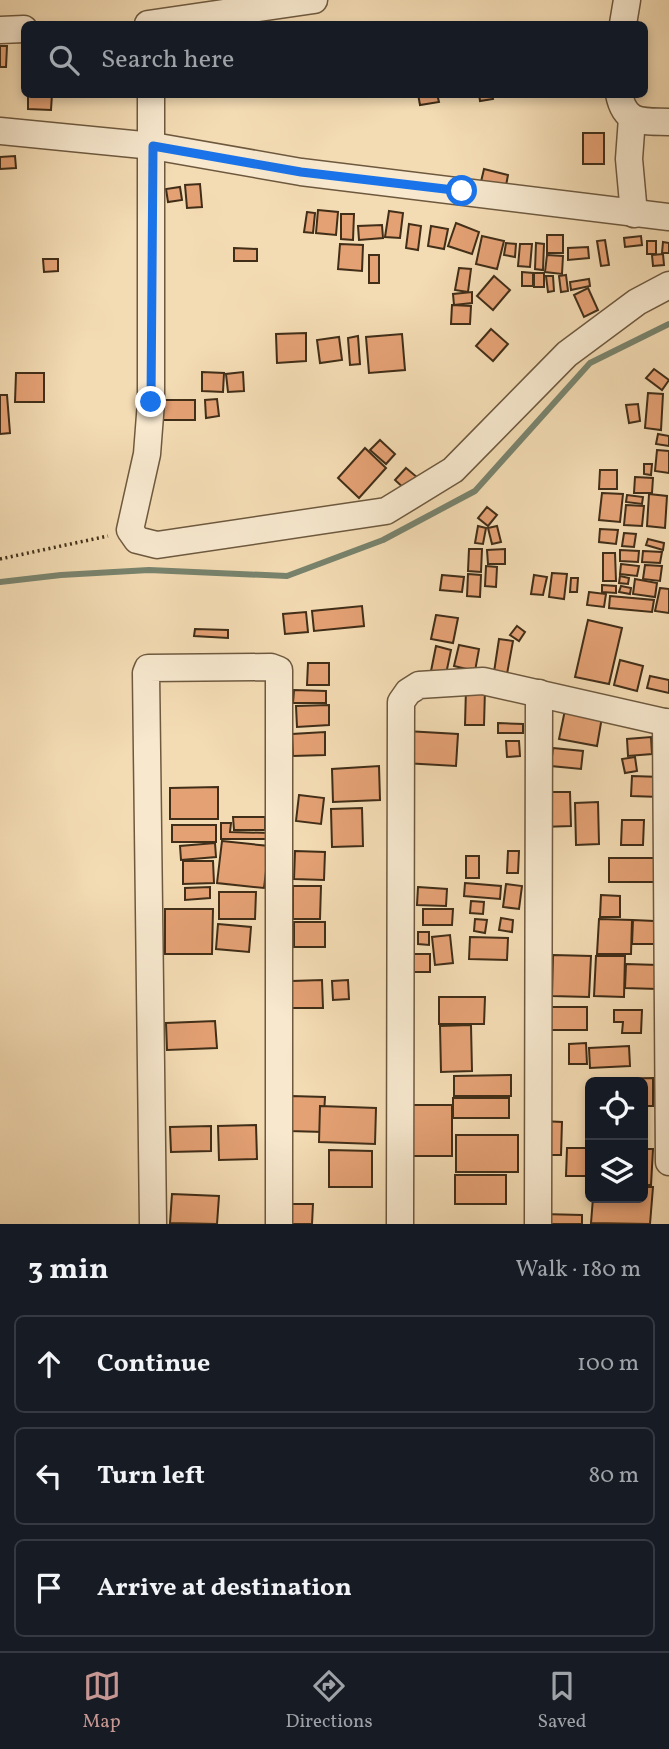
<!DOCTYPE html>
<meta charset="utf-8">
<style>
:root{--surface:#171b24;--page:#20242c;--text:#f1f3f6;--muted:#9ea1a6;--line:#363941;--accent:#c59692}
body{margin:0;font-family:Vollkorn,serif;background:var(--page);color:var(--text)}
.controls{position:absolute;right:21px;bottom:21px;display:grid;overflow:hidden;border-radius:10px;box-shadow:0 4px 10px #0003}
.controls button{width:63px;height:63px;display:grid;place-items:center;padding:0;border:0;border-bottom:2px solid var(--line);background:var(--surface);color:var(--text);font:35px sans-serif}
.stop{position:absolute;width:21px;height:21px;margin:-16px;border:5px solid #1a73e8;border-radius:50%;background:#fff}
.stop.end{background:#1a73e8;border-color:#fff;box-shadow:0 2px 7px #0008}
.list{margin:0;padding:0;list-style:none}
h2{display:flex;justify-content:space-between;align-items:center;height:91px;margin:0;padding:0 28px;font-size:30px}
h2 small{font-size:23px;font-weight:400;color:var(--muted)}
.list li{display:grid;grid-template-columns:46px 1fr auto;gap:21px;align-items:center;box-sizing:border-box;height:98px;margin:0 14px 14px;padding:0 14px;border:2px solid var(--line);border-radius:10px}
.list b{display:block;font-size:26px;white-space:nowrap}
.list em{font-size:23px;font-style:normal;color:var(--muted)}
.icon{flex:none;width:38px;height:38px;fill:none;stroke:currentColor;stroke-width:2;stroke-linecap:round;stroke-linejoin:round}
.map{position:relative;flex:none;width:669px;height:1224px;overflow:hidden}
.search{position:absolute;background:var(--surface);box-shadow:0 4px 10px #0003;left:21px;right:21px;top:21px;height:77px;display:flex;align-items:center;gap:18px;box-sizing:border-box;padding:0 24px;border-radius:10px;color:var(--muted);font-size:26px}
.sheet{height:427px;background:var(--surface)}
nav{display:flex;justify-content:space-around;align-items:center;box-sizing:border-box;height:98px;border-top:2px solid var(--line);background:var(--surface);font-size:19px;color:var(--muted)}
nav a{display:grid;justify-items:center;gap:4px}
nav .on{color:var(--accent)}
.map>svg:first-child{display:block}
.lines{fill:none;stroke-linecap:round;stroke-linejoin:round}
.stream{stroke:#78836d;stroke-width:6}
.building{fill:#e4a174;stroke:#412e18;stroke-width:2}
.minor-casing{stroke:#6e593f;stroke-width:29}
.path{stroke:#412e18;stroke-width:3.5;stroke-dasharray:2 3.5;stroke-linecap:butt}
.minor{stroke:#f7e8ce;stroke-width:26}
.route{stroke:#1a73e8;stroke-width:9}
</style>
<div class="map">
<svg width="669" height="1224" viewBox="0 0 669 1224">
<rect width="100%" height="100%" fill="#f3dbb3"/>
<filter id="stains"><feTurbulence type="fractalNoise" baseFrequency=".00286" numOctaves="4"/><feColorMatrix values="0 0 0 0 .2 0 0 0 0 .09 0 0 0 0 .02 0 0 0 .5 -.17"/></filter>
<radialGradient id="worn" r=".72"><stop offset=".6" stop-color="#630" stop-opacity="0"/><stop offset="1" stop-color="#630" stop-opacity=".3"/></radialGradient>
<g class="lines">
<!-- stream -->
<polyline class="stream" points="0,582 61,575 149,570 287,576 383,540 475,491 590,363 669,324"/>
</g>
<!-- building -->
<g class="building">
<polygon points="0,46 7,46 6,67 0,67"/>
<polygon points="28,94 52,94 51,110 28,109"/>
<polygon points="418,94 437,94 439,102 420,105"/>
<polygon points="479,94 492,94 493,99 480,101"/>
<rect x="583" y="133" width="21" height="31"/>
<polygon points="15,156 16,168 0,169 0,157"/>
<polygon points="484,169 508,175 505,191 480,186"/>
<polygon points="200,184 202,207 187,208 185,185"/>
<polygon points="180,187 182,200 168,202 166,189"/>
<polygon points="318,210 338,212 336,235 316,233"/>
<polygon points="389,211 403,213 400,238 385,237"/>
<polygon points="307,212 315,213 313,233 304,232"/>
<polygon points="341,214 354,214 353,240 341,239"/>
<polygon points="456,223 479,232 472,254 448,246"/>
<polygon points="409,224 421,226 418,250 406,248"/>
<polygon points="382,225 383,238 359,240 358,226"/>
<polygon points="431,226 448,229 444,249 428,246"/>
<rect x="547" y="235" width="16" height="18"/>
<polygon points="482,236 504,241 497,269 476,264"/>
<polygon points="641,236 642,245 625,247 624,238"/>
<polygon points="605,240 609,265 601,266 597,241"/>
<rect x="647" y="241" width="9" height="13"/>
<polygon points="663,242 669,243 669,253 662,253"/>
<polygon points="506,243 516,244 515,257 504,255"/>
<polygon points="536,243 544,244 543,270 535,269"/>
<polygon points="340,244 363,245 362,271 338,269"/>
<polygon points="520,244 532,244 530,267 518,266"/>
<polygon points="588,247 589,258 568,260 568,248"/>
<polygon points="234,248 257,249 257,261 234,261"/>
<polygon points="663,254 664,265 653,266 652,255"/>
<rect x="369" y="255" width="10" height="28"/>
<polygon points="547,255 563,256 562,274 545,272"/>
<polygon points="43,259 58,259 58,271 44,272"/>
<polygon points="459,268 471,269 468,292 455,290"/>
<polygon points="522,272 533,273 533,286 522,286"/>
<rect x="534" y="273" width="10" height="14"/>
<polygon points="566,275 568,291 561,292 559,276"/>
<polygon points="494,276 510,290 493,310 477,296"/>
<polygon points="546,276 553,276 554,291 548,292"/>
<polygon points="589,279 590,286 571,290 570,282"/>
<polygon points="588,288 598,310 584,317 574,295"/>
<polygon points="472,292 472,303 454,305 453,294"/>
<polygon points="452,305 471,306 470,324 451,324"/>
<polygon points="491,329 508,344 493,361 476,346"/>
<polygon points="306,333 306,361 277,363 276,334"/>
<polygon points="402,334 405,370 369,373 366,337"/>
<polygon points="358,336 360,364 350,365 348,338"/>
<polygon points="339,337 342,360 320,363 317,340"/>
<polygon points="654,369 669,380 662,390 646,378"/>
<polygon points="202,372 224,373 223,392 202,391"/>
<polygon points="243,372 244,391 228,392 226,374"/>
<polygon points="16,373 44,373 44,402 15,402"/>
<polygon points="648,393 663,394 661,430 645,428"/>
<polygon points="0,395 7,395 10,433 0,434"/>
<polygon points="217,399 219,416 206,418 205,400"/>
<rect x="156" y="400" width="39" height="20"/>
<polygon points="638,404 640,421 629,423 626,405"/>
<polygon points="658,434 669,436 669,446 656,444"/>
<polygon points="380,440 395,454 386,464 370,450"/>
<polygon points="365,448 386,468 359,498 338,478"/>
<polygon points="657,450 669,451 669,473 655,471"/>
<polygon points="644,464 652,464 651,475 644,474"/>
<polygon points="406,468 418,478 407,491 395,480"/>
<polygon points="600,470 617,470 617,489 599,489"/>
<polygon points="635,477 653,478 652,493 634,493"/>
<polygon points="602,493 623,494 620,522 599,520"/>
<polygon points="649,494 667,496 665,528 647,526"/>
<polygon points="627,495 643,497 642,504 626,502"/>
<polygon points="626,505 644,506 642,526 624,525"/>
<polygon points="487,507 497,515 488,526 478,518"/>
<polygon points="478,526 486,528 483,544 475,543"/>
<polygon points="497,526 501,542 492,544 488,528"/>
<polygon points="600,529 618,530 616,544 599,542"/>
<polygon points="624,533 636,534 634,547 622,546"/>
<polygon points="648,539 664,543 663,550 646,545"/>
<polygon points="469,549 482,549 481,572 468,571"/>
<polygon points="505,549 505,564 488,564 487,550"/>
<polygon points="620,550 639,551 638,562 620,561"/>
<polygon points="643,551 662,552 660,563 642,562"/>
<polygon points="603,553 615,553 616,581 603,581"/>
<polygon points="621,564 639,566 637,576 620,574"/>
<polygon points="645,565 662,566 660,581 643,579"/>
<polygon points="486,566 497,567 496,587 485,586"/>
<polygon points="552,573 567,574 564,599 549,597"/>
<polygon points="468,574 481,575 480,597 467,596"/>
<polygon points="442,575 464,577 462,592 440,590"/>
<polygon points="534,575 547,577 543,595 531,594"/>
<polygon points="620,576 629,578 628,584 619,583"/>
<polygon points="571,578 578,578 577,592 570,592"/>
<polygon points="635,579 657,583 655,597 633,594"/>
<polygon points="602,585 616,586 616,593 602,592"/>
<polygon points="621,586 631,588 630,594 619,592"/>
<polygon points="660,588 669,589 669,613 655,611"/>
<polygon points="589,592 606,594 604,607 587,605"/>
<polygon points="610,596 654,600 652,612 609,608"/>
<polygon points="362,606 364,626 314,631 312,611"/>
<polygon points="306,612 308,632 285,634 283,614"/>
<polygon points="436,615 458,618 453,643 431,639"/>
<polygon points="588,620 622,628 609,684 575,677"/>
<polygon points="517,626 525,632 519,641 510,635"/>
<polygon points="195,629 228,630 228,638 194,636"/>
<polygon points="499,639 513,641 507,674 494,672"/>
<polygon points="459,645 479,649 475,671 454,666"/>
<polygon points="436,646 451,650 446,674 431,671"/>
<polygon points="620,660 643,666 637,691 614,685"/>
<polygon points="308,663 329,663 329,685 307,685"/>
<polygon points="650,676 669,680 669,693 647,688"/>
<polygon points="466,688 485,689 484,725 465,725"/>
<polygon points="294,690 326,691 326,703 293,703"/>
<polygon points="329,705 329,725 297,727 296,706"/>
<polygon points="565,710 602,717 597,746 559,739"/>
<polygon points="498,723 523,724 523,733 498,733"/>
<polygon points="406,731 458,734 456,766 404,763"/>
<polygon points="325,732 325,755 293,756 292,734"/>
<polygon points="651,737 652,754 628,756 627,739"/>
<polygon points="506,741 519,741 520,756 507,757"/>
<polygon points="553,748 583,751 581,769 551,766"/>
<polygon points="635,757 637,771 625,773 622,759"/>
<polygon points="379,766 380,800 333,802 332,769"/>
<polygon points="632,776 661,777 660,797 631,796"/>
<polygon points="218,787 218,819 170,819 170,788"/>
<polygon points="541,792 570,792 571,826 541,827"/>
<polygon points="299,795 324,798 321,824 296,821"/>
<polygon points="598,802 599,844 576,845 575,803"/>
<polygon points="362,808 363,846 332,847 331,809"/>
<polygon points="233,817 265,817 265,830 234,830"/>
<polygon points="622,820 644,820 643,845 621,845"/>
<polygon points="221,823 231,823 230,832 270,833 270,839 221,839"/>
<rect x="172" y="825" width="44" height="17"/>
<polygon points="222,841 269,846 264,888 217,883"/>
<polygon points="215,843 216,857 181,860 180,846"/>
<polygon points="295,851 325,852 324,880 294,879"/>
<polygon points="508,851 519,851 518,873 507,873"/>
<rect x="466" y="856" width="13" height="22"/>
<rect x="609" y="858" width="50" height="24"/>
<polygon points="183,861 213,861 214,883 183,884"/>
<polygon points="465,883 501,886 500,899 464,896"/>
<polygon points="506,884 522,886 519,909 503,907"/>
<polygon points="293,886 321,886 320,919 293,919"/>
<polygon points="210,887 210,898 185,900 185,888"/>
<polygon points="418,887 447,889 446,906 417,905"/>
<polygon points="219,892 256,892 255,919 219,919"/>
<polygon points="601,895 620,896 620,917 600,917"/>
<polygon points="471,901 484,902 483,914 470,913"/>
<polygon points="165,909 213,909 212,954 165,954"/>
<polygon points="423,909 453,909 452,925 423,925"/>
<polygon points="501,918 513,920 512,932 499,930"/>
<polygon points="475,919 487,920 485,933 474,931"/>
<polygon points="599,919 632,920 631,954 597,954"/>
<polygon points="633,920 654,921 654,944 632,944"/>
<rect x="294" y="922" width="31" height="25"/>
<polygon points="218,924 251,927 249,952 216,949"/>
<polygon points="418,932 429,932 429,945 418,944"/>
<polygon points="450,935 453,963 435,965 432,937"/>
<polygon points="470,937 508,938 507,960 469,959"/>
<rect x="413" y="954" width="17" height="18"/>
<polygon points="553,955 591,956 589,997 552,996"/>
<polygon points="596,956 625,956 624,997 594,996"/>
<polygon points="626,964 658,965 657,989 625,988"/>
<polygon points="322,980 323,1008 292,1008 292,981"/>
<polygon points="348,980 349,999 333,1000 332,981"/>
<polygon points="439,997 485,997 484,1024 439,1024"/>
<polygon points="543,1007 587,1007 587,1030 542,1030"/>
<polygon points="614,1010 642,1010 641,1033 622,1033 623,1022 614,1022"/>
<polygon points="215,1021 217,1048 167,1050 166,1023"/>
<polygon points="471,1025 472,1071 441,1072 440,1026"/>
<polygon points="586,1043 587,1064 569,1064 569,1044"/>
<polygon points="629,1046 630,1066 590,1068 589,1048"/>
<polygon points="511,1075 511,1096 454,1096 454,1076"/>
<polygon points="653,1078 653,1106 643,1106 643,1082 594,1082 594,1079"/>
<polygon points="291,1096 325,1097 323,1132 289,1131"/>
<rect x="453" y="1098" width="56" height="20"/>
<rect x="401" y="1105" width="51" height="51"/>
<polygon points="320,1106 376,1108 375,1144 319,1142"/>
<polygon points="542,1121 562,1122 561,1155 541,1155"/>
<polygon points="256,1125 257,1159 219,1160 218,1126"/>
<polygon points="211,1126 211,1151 171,1152 170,1127"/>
<rect x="456" y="1135" width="62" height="37"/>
<polygon points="567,1148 590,1148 590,1176 566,1176"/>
<polygon points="643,1149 653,1149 651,1185 643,1185"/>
<polygon points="329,1150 372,1151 372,1187 329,1187"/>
<rect x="455" y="1175" width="51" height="29"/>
<polygon points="643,1187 653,1187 650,1224 591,1223 593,1198 643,1198"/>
<polygon points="172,1194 219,1196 217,1224 170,1223"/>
<polygon points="281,1204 313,1204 312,1224 281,1224"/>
<polygon points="542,1214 582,1215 582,1224 542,1224"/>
</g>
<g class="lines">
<!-- minor casing -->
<g class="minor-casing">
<g id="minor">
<polyline points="148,24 314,0"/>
<polyline points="623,24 627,0"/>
<polyline points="0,30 24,29"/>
<polyline points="151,94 151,402 147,454 130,530 137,540 157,545 386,511 453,470 567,354 637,302 669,285"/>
<path d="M619,94C625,125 643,121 669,122"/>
<polyline points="632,118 629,159 634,214"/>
<polyline points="0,131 153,146 301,172 669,217"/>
<polyline points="666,722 669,1162"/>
<polyline points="153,1224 146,673 148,668 271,667 279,670 279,1224"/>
<polyline points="400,1224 401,702 408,692 419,685 483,681 669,723"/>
<polyline points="538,1224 539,693"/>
</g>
</g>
<!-- path -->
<polyline class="path" points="0,559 108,536"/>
<!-- minor -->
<use href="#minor" class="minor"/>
</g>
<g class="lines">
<!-- route -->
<polyline class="route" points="151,402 153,146 301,172 462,191"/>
</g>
<rect width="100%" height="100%" filter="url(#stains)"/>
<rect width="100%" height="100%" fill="url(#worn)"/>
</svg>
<div class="controls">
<button><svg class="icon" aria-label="locate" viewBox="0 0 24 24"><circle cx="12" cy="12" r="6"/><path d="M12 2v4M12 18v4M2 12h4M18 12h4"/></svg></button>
<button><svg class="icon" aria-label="layers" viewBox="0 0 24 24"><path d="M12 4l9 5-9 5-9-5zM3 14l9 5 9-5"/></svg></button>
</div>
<div class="stop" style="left:462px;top:191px"></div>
<div class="stop end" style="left:151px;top:402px"></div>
<div class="search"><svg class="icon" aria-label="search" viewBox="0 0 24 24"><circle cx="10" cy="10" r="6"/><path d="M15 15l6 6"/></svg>Search here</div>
</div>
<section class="sheet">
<h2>3 min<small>Walk · 180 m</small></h2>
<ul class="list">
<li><svg class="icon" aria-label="ahead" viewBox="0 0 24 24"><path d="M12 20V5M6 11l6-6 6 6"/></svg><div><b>Continue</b></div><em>100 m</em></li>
<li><svg class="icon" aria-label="left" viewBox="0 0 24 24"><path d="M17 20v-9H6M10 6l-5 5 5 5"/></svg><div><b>Turn left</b></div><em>80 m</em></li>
<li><svg class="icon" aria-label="arrive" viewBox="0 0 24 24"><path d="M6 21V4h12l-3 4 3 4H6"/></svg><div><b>Arrive at destination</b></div></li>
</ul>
</section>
<nav>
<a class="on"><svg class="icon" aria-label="map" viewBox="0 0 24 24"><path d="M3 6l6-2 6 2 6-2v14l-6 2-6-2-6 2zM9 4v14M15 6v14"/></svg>Map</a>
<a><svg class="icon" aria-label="directions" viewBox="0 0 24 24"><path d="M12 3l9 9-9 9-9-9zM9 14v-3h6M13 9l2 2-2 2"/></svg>Directions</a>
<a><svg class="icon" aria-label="saved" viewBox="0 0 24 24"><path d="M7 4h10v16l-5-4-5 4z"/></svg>Saved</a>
</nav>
